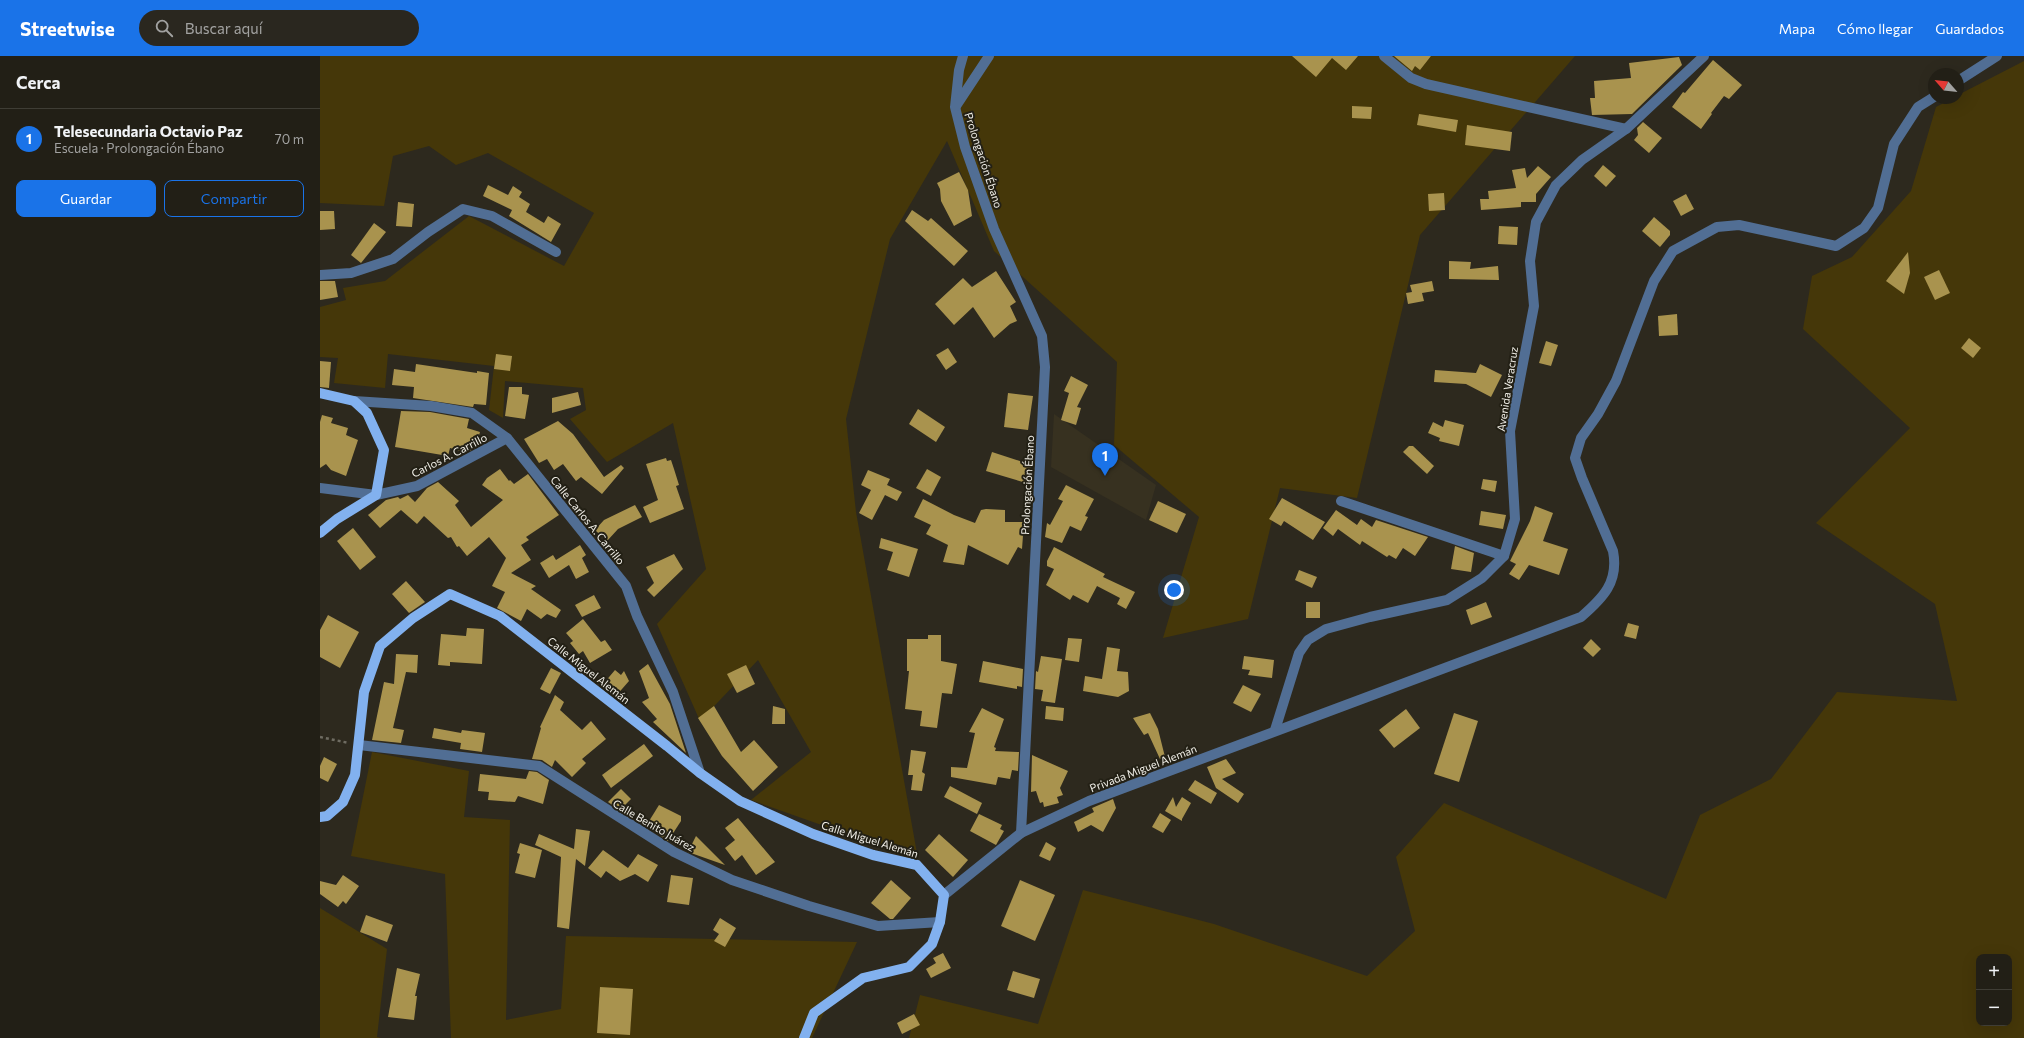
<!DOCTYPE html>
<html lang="es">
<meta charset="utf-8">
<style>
:root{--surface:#221f16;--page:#2a271f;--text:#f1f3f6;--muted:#a2a2a1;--line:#3f3d35;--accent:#1a73e8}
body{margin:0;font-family:Commissioner,sans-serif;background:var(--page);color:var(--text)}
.controls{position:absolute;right:12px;bottom:12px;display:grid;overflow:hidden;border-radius:8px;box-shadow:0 4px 16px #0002}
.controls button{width:36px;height:36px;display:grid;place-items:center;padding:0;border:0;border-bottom:1px solid var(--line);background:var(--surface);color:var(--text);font:20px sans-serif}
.compass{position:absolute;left:1608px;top:12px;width:36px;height:36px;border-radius:50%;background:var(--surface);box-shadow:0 4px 16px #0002;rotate:298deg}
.you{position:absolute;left:854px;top:534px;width:14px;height:14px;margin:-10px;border:3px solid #fff;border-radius:50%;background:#1a73e8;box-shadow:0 0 0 6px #1a73e833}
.badge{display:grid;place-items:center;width:26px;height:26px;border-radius:50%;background:var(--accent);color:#fff;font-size:13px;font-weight:700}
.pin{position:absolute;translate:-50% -33px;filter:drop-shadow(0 1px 2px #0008)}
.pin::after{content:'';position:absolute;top:21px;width:14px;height:12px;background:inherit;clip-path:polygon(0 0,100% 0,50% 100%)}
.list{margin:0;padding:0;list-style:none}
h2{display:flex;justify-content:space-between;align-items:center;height:52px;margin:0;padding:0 16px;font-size:17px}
h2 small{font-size:13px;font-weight:400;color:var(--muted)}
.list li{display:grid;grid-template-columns:26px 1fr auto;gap:12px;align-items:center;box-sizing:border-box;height:60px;padding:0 16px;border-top:1px solid var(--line)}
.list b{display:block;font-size:15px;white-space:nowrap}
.list p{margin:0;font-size:13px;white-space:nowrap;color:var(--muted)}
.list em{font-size:13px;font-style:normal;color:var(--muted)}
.actions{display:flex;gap:8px;padding:12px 16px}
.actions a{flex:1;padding:9px 0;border:1px solid var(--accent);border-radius:8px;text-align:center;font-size:14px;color:var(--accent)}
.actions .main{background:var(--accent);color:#fff}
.icon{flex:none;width:22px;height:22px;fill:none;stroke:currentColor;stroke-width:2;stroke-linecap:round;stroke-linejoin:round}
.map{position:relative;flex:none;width:1704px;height:982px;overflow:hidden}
header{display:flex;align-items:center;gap:24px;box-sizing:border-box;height:56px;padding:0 20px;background:var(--accent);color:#fff}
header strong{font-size:19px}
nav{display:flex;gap:22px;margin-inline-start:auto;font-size:14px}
.search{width:280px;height:36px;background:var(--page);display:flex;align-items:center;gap:10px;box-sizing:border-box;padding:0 14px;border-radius:22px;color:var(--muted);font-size:15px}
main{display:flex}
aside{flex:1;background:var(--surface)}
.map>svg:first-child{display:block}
.built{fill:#373120}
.green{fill:#453709;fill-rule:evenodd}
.building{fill:#a9934e}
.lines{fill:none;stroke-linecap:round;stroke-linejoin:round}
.path{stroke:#6f6c62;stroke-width:2.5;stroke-dasharray:3 3;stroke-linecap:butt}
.minor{stroke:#516e94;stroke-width:10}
.major{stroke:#82b1ef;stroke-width:10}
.labels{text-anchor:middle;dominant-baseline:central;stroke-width:4;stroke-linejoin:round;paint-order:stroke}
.street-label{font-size:11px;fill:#f1efe8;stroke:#232015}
</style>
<header>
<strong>Streetwise</strong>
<div class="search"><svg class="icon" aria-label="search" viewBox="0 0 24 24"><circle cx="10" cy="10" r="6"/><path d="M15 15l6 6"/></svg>Buscar aquí</div>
<nav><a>Mapa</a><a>Cómo llegar</a><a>Guardados</a></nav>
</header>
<main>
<aside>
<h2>Cerca<small></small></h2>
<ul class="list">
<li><span class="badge">1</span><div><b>Telesecundaria Octavio Paz</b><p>Escuela · Prolongación Ébano</p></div><em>70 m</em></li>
</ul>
<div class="actions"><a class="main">Guardar</a><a>Compartir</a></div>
</aside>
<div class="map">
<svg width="1704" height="982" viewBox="0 0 1704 982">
<rect width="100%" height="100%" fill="#2d291e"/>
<!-- built -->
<polygon class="built" points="734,358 836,429 826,464 731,411"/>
<!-- green -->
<g class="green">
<polygon points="0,0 1255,0 1100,179 1037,442 960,432 928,563 843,582 879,461 794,389 797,306 674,195 627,85 570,183 526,363 536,456 598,803 431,744 491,696 438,604 380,665 337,568 386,513 353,367 287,406 250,363 266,354 263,332 185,325 183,362 169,354 174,310 68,298 65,332 14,327 18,302 0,301 0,251 26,244 23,232 65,225 149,160 244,210 274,157 168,97 136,109 109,90 73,100 64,150 0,147"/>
<path d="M1704,5V982H589L600,939L718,968L763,834L894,868L1047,920L1095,875L1076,801L1124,747L1346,843L1380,759L1451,723L1517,636L1637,645L1615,548L1496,467L1590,372L1483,273L1492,220L1532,201L1591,135L1616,51L1633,42H1638V39ZM1659,901H1689V967H1659Z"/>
<polygon points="52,696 149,715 144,761 190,764 186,964 241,953 246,880 537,886 492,982 131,982 125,818 31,800"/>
<polygon points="0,852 67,893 57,981 61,982 0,982"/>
</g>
<!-- building -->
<g class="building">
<polygon points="972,0 1038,0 1026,14 1012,2 996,21"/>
<polygon points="1074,0 1111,0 1100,14 1095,10 1092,15"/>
<polygon points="1359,1 1362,9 1312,58 1272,59 1270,42 1275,42 1274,25 1311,22 1309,7"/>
<polygon points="1393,4 1422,29 1409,43 1404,40 1391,57 1392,58 1381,73 1352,51 1363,36 1365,37"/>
<polygon points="1032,50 1052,51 1051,63 1032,62"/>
<polygon points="1099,58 1138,64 1136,76 1097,69"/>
<polygon points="1323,66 1342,82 1329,97 1314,84 1318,79 1317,72"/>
<polygon points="1147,69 1192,76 1190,95 1145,89"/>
<polygon points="1283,109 1296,120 1286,131 1274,120"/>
<polygon points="1218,110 1231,121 1216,138 1216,146 1201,146 1201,151 1161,154 1160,143 1169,143 1168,135 1196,132 1192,114 1205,112 1207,122"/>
<polygon points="639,116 648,134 652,160 634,170 621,145 620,133 617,127"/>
<polygon points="168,129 188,139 193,130 202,136 199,141 210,148 206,156 224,167 228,160 241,168 231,186 189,160 192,154 163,140"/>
<polygon points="1124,137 1125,154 1109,155 1108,138"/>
<polygon points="1366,138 1374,153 1361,160 1353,145"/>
<polygon points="78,146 94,148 92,171 76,170"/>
<polygon points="592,154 608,165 611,162 648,195 634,210 585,165"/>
<polygon points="0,155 14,155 15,173 0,174"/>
<polygon points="1334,161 1350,175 1350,179 1340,191 1322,175"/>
<polygon points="54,167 66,176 41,207 31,199"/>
<polygon points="1179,170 1198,171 1197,189 1178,188"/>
<polygon points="1588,196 1590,217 1584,238 1566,225"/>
<polygon points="1129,205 1151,206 1150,213 1178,210 1179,224 1129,223"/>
<polygon points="1619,214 1630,237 1615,244 1604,221"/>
<polygon points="676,215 696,246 690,250 697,265 690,268 674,282 653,251 634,269 615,248 643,222 652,231"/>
<polygon points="0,225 15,225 18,241 0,244"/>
<polygon points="1112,225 1114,235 1102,237 1104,245 1088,248 1086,237 1092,236 1090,229"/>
<polygon points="1357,258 1358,279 1339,280 1338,260"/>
<polygon points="1649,282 1661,292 1653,302 1641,292"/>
<polygon points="1226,285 1238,289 1231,310 1219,307"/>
<polygon points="628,292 637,306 626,314 616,299"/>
<polygon points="176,298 192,300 190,315 174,313"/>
<polygon points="0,305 11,306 9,332 0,331"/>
<polygon points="96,308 157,317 157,315 169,317 166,349 154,348 153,351 93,342 94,331 72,329 74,313 95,316"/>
<polygon points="1160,308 1182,319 1171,341 1146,328 1114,326 1115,314 1156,317"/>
<polygon points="751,320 768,329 757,351 761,352 756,369 741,364 749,337 744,335"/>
<polygon points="189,331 202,331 202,338 209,339 205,363 185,360"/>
<polygon points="258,336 261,349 232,357 232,342"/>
<polygon points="688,337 713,340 708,374 684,371"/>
<polygon points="598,353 625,371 616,386 589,368"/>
<polygon points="81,355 110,356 149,363 147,372 160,376 155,392 150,395 142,392 141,395 130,392 128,400 75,391"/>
<polygon points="2,359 13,362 11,367 28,372 26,379 38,384 26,420 11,414 6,408 0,412 0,366"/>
<polygon points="1125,364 1144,369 1139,390 1119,385 1120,382 1108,377 1113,366 1123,371"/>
<polygon points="238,365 253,378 284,421 301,409 304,412 282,438 261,421 256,425 243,408 234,414 227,403 219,407 204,383"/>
<polygon points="1089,390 1093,390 1114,410 1107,418 1083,396"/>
<polygon points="672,396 712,409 706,427 666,415"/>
<polygon points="346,402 347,405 351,404 354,413 359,429 356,430 364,453 330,467 323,451 338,444 326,408"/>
<polygon points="180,413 189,425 190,424 194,428 208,418 239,459 206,481 209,484 201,489 211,504 191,517 216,530 211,533 241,554 236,562 227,558 221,563 207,553 201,565 177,552 185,536 172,530 186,502 169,481 147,500 139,490 137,491 131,481 128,482 104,460 97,468 81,454 60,472 48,459 66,444 78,441 80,443 88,439 95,446 107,432 118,426 139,445 135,449 151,471 183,444 162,429 167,422"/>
<polygon points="607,413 621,421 611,440 596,432"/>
<polygon points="548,414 570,423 567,429 582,436 577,445 565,439 552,464 539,457 551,434 541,429"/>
<polygon points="1163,423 1177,425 1175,436 1161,433"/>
<polygon points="746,429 774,443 765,460 768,461 761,475 750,470 742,487 725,481 727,467 730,469 743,445 738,443"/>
<polygon points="962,442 1005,466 993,484 964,465 961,470 949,463"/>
<polygon points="603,443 634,459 655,467 661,454 666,453 685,454 685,466 704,466 702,493 698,491 688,509 648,489 644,509 623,506 628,489 606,478 611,469 594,461"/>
<polygon points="838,445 866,458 857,477 829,464"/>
<polygon points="315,449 322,461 298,473 287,485 275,474 284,464"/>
<polygon points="1215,450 1233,457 1223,485 1248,493 1239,519 1209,509 1199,524 1189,518 1196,508 1190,505 1210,465"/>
<polygon points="1016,454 1037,469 1041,463 1052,471 1056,464 1108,481 1095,500 1083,492 1076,503 1069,499 1067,501 1042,485 1040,489 1018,473 1013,480 1003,472"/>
<polygon points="1161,455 1186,459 1183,473 1159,469"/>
<polygon points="33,472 56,501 40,514 17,485"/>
<polygon points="561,482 598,493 589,521 567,514 573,496 559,492"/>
<polygon points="260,489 266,499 262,502 269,516 256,523 249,509 229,522 220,507 233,499 236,504"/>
<polygon points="1135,490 1154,497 1151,516 1131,513"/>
<polygon points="734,491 785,518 783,521 815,536 806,553 797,548 800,542 777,530 768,547 753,539 750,544 726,529 734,513 727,510 727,505"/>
<polygon points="354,498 363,513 334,541 327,534 334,527 326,511"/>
<polygon points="979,514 997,521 992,532 975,524"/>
<polygon points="86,525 105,546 89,557 72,538"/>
<polygon points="274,539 281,552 262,561 255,549"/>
<rect x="986" y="546" width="14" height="16"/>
<polygon points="1166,546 1172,561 1151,569 1146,554"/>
<polygon points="8,559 39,576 20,612 0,601 0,574"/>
<polygon points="263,563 281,586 285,584 292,594 270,607 263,595 259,598 250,587 253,585 246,577"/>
<polygon points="1308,567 1319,570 1316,583 1304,580"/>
<polygon points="147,572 164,573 162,608 130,606 130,610 118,609 121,578 146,580"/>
<polygon points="608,579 621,579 621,605 637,608 632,638 622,637 617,672 600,670 602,655 585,653 589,615 587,615 587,583 608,583"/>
<polygon points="748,582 762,583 759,606 745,604"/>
<polygon points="1271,583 1281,593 1273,601 1263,592"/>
<polygon points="787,591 800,593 797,615 808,616 809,635 798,641 763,635 765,620 782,623"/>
<polygon points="76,598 98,599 97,617 86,616 73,672 84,674 81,687 52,684 64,626 74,628"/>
<polygon points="721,600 742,603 735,647 721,645 723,634 715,633 716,615 718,616"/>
<polygon points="924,600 954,604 952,622 928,619 930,614 922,613"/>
<polygon points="663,605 703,613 702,631 697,630 697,633 659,626"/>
<polygon points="328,608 350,648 366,697 333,666 337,663 322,646 329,642 319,615"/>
<polygon points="426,609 435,628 417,637 407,618"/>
<polygon points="231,612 241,617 230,638 220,633"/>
<polygon points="295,614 301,619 304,615 309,625 295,641 287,635 290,632 284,627"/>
<polygon points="923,629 941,638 931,656 913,647"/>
<polygon points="235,639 244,646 240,654 262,674 271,665 286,683 262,703 266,707 252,721 235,704 232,711 222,704 212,703 221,672 220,671"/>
<polygon points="394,650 421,696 434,684 458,711 433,735 402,700 378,662"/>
<polygon points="453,650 465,653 465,668 452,668"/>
<polygon points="726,650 744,652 743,665 725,663"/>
<polygon points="662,652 684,663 674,691 676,692 675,695 699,696 698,715 692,714 690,723 678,721 676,729 631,721 631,711 647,712 655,677 649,676"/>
<polygon points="1086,653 1100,672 1074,692 1059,674"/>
<polygon points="830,657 838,673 845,701 840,703 828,677 824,679 813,662"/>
<polygon points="1134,657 1158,665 1139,726 1114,718"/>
<polygon points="114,672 141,677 142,674 165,677 162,696 140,693 141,687 112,682"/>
<polygon points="324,688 333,700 291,732 282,719"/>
<polygon points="591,694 606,696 602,716 605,718 602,735 591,734 593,719 588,719"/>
<polygon points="712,699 748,715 740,732 743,739 737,741 739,747 724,751 723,746 720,747 716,735 711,736"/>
<polygon points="4,701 17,708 8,726 0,722 0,710"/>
<polygon points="906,703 916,717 902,723 924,738 918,747 896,732 887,711"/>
<polygon points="209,715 217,716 229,724 223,748 198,740 195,746 168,744 169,736 158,735 160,718 206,723"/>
<polygon points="875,724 897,737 891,748 868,734"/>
<polygon points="630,730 662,747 657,758 624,741"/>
<polygon points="301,733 311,743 300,754 288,746"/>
<polygon points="853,741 856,751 862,741 871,747 862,763 862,765 845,755"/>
<polygon points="793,743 796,752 783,776 771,769 758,776 754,766 774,756 772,752"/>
<polygon points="339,749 361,760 361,765 348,785 326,770"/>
<polygon points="840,757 851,764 843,777 832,771"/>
<polygon points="659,758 682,769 680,773 684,775 676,789 650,775"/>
<polygon points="418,762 455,806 436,819 422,799 415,805 405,792 415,784 405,772"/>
<polygon points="256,773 270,775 265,810 256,803 249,873 237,871 241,801 215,789 219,778 254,793"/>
<polygon points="619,778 648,804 633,821 605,794"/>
<polygon points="376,780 405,809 368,796"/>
<polygon points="726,786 736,792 730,805 719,800"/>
<polygon points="200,787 222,794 215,822 195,817 200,798 197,797"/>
<polygon points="283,794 308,812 318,798 338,809 328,826 315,818 300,825 286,815 281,822 268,812"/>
<polygon points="23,819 39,830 26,848 23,845 18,851 0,838 0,825 16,829"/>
<polygon points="351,819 373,822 369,849 347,846"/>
<polygon points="571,824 591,842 573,863 570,863 551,847"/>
<polygon points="700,824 735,839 715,885 681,870"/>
<polygon points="46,859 73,869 67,886 40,876"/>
<polygon points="400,862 416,872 405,891 394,885 399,878 393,874"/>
<polygon points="623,897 631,912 611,922 606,913 616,907 613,902"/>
<polygon points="77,912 100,918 95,940 97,940 94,964 68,961"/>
<polygon points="693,915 720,923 714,942 687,934"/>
<polygon points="280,931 313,933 310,979 277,977"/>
<polygon points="594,958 600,969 582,978 577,967"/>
</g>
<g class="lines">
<!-- path -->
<polyline class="path" points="0,681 29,687"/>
<!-- minor -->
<g class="minor">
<polyline points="643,0 639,14 635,51 645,91 674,173 722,280 725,311 701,777"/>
<polyline points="1064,0 1091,22 1106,28 1306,73"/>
<polyline points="1638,25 1677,0"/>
<polyline points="636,50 669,0"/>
<polyline points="0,219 31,217 73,203 108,176 143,153 172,160 236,196"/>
<polyline points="34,345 111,350 152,357 187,382 306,530 317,560 353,636 380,717"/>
<polyline points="0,432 56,439 97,430 187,382"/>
<polyline points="1021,445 1184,500"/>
<polyline points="955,674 979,597 988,584 1006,573 1050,561 1127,544 1162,522 1184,500 1195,463 1190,375 1214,250 1210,205 1216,166 1236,129 1262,104 1306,73 1384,0"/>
<polyline points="39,689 219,710 354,796 412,824 489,850 558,870 620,866"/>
<path d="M624,839L701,777L769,745L1261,561C1283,542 1299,526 1293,495L1262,422L1255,402L1261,382L1278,358L1296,325L1334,225L1353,195L1397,171L1419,169L1516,190L1544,172L1558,152L1574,88L1598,51L1614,41"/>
</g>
<!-- major -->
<g class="major">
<polyline points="0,337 34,345 47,357 64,394 56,439 17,463 0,477"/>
<polyline points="0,761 7,760 23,746 35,719 44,636 60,590 93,562 130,538 180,560 347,690 380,717 420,745 493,778 553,799 597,809 624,839 620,866 612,888 589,911 543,922 494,957 484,982"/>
</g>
</g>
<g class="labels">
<!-- street labels -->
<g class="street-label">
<text transform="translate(664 104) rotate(72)">Prolongación Ébano</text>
<text transform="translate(1187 333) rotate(-81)">Avenida Veracruz</text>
<text transform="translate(129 399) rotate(-27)">Carlos A. Carrillo</text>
<text transform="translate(707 429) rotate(-87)">Prolongación Ébano</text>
<text transform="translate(268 464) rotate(51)">Calle Carlos A. Carrillo</text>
<text transform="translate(269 614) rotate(38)">Calle Miguel Alemán</text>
<text transform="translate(823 712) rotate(-21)">Privada Miguel Alemán</text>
<text transform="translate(334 769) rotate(30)">Calle Benito Juárez</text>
<text transform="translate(550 783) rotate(17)">Calle Miguel Alemán</text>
</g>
</g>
</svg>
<div class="controls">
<button>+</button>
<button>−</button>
</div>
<svg class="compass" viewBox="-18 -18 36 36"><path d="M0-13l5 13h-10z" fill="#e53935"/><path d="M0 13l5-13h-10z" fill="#a2a2a1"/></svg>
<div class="you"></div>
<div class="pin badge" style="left:785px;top:420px">1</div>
</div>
</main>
